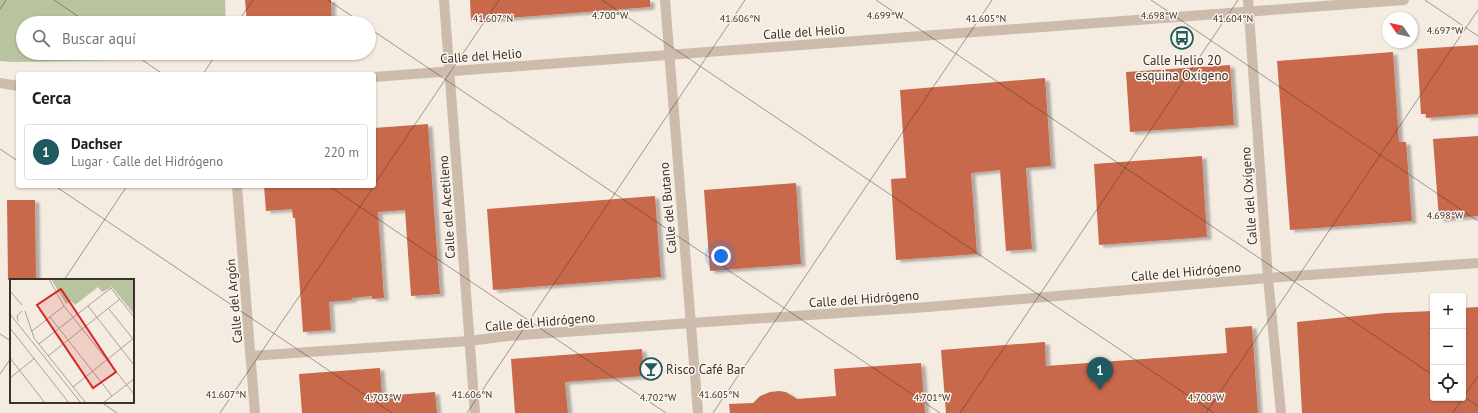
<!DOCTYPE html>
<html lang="es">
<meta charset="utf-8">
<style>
:root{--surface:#fff;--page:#f6f6f6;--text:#222;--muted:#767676;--line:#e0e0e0;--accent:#1f5a5e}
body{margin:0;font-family:"PT Sans",sans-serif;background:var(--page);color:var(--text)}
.controls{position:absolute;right:12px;bottom:12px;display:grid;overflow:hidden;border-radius:4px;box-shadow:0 1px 3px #0004}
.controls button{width:36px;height:36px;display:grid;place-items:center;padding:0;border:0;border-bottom:1px solid var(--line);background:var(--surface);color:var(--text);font:20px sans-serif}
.compass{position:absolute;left:1382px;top:12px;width:36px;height:36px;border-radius:50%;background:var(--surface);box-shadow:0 1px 3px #0004;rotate:304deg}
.you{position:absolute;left:721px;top:256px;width:14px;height:14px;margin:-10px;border:3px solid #fff;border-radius:50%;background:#1a73e8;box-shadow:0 0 0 6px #1a73e833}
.badge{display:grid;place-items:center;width:26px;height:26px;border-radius:50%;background:var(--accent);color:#fff;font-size:13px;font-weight:700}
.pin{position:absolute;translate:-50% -33px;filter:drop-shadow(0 1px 2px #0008)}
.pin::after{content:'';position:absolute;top:21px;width:14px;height:12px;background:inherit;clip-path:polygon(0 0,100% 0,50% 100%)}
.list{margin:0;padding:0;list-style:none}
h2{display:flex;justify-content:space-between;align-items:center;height:52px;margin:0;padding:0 16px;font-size:17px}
h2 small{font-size:13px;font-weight:400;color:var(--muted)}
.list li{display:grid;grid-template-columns:26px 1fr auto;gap:12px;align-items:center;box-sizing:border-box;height:56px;margin:0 8px 8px;padding:0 8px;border:1px solid var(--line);border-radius:4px}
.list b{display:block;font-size:15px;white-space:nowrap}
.list p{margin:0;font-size:13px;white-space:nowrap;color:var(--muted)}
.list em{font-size:13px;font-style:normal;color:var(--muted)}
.icon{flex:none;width:22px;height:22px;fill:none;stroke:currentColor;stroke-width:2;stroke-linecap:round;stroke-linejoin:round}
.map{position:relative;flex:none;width:1478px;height:413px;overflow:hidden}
.search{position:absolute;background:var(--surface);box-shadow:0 1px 3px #0004;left:16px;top:16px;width:360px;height:44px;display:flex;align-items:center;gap:10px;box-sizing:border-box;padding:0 14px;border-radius:22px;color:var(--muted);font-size:15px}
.panel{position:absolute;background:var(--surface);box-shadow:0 1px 3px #0004;left:16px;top:72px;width:360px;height:116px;border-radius:4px}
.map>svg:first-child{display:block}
.green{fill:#b8c4a0}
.building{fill:#c8694b;filter:url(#shadow)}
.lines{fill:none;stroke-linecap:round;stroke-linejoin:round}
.street{stroke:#cdbbac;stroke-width:10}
.ticks{fill:none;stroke:#3b302b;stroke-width:1;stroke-opacity:0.45}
.labels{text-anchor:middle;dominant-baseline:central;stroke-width:3;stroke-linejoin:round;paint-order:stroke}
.street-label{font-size:13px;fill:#3b302b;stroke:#fbf5ee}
.poi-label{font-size:13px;fill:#3b302b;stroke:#fbf5ee}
.inset-road{fill:none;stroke:#aaa098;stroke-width:1}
.view{fill:#d62828;fill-opacity:0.15;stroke:#d62828;stroke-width:2}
.inset-edge{fill:none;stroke:#3b302b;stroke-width:2}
.ticks-label{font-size:10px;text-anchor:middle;fill:#3b302b;stroke:#fbf5ee;stroke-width:3;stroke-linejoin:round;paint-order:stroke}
</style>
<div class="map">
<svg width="1478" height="413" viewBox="0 0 1478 413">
<defs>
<filter id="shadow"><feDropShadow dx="4.5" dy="2.5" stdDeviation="1" flood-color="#0004"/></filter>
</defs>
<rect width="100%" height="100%" fill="#f4ebe1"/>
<!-- green -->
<polygon class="green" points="0,0 225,0 226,23 23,23 23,53 228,53 228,58 13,62 0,61"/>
<!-- building -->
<g class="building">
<polygon points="245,0 331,0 332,23 247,23"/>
<polygon points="470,0 650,0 650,7 471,21"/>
<polygon points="1478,45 1478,114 1426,118 1426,114 1421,114 1417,49"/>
<polygon points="1393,52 1399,142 1406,142 1412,221 1290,230 1277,61"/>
<polygon points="1230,65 1234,125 1130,132 1126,72"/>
<polygon points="1045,78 1051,166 1026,168 1032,249 1006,251 1000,170 971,173 977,254 896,260 891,179 906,178 900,90"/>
<polygon points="428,124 440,294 411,296 405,210 378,212 384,298 372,299 372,296 352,298 352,300 329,302 331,330 303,332 295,218 293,218 292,209 266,211 264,186 374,186 374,128"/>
<polygon points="1478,136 1478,216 1439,219 1433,139"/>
<polygon points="1202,156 1207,237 1099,245 1094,164"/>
<polygon points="796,183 801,264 710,271 704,190"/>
<polygon points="655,196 661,277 493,290 487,209"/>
<polygon points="7,200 35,200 36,280 8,280"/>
<polygon points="1478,307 1478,413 1302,413 1297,322 1386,313 1433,311 1433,398 1463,398 1463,308"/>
<polygon points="1252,326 1258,413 946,413 941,350 1045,342 1046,366 1227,353 1225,328"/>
<polygon points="642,349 644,376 565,382 568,413 515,413 511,359"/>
<polygon points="921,363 925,413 730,413 729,404 753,403 760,396 770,392 779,391 786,392 797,399 836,396 834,369"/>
<polygon points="380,368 382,396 435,392 437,413 302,413 299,374"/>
</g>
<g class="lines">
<!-- street -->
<g class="street">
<polyline points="444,0 475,413"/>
<polyline points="665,0 698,413"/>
<polyline points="1248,0 1268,278 1281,413"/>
<polyline points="374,77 1404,0"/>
<polyline points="0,83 18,86"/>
<polyline points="237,186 255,413"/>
<polyline points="251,356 469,341 508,336 691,323 928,307 1268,278 1478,263"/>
</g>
</g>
<!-- ticks -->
<path class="ticks" d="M54,0L88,23M328,0L362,23M602,0L1214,413M876,0L1433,375M1151,0L1478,221M1425,0L1478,36M0,9L6,0M237,23L253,0M369,28L940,413M132,53L163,74M203,74L217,53M0,149L18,161M374,185L499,0M55,186L392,413M329,186L666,413M64,280L127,186M0,334L11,341M0,374L11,358M1463,396L1478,406M1463,398L1478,376M101,402L117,413M220,413L374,186M467,413L745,0M713,413L992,0M960,413L1238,0M1206,413L1478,10M1453,413L1463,398"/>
<!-- icons -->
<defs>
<g id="bus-ring" transform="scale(1.15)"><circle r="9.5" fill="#fbf5ee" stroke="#1f5a5e" stroke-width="1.5"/><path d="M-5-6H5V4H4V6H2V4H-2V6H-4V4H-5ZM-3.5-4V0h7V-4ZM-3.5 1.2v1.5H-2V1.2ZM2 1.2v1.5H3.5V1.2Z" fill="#1f5a5e"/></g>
<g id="bar-ring" transform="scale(1.15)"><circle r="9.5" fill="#fbf5ee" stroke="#1f5a5e" stroke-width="1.5"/><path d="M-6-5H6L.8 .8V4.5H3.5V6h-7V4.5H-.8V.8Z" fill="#1f5a5e"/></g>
</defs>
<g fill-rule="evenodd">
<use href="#bus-ring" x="1182" y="38"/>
<use href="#bar-ring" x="651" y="369"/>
</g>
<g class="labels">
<!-- street labels -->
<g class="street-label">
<text transform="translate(804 32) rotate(-4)">Calle del Helio</text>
<text transform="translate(481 56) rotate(-4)">Calle del Helio</text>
<text transform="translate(1249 196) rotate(-94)">Calle del Oxígeno</text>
<text transform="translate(447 207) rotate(-94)">Calle del Acetileno</text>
<text transform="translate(668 208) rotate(-95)">Calle del Butano</text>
<text transform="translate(1186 272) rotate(-5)">Calle del Hidrógeno</text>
<text transform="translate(864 299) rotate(-4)">Calle del Hidrógeno</text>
<text transform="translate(234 301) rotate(-95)">Calle del Argón</text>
<text transform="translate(540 322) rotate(-5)">Calle del Hidrógeno</text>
</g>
<!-- poi labels -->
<g class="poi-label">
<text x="1182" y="60">Calle Helio 20<tspan x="1182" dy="15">esquina Oxígeno</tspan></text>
<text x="666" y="369" text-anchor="start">Risco Café Bar</text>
</g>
</g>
<!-- overview -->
<g transform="translate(10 279)">
<rect width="124" height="124" fill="#f4ebe1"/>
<path d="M41,0H124V35L102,8L92,13L88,8L65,26L61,22L56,25Z" fill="#b8c4a0"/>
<path class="inset-road" d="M39,0L54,27L124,115M0,12L12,26M78,27L124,86M99,30L123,60M15,32L24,59L76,124M0,35L71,124M40,38L102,117M8,42L7,37L12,32M0,49L59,124M22,52L54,27M29,65L101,9L124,38M38,77L110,20M0,79L35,124M0,99L25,79M63,108L124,59M93,124L124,100"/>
<path class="view" d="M51,10L106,93L83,109L27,26Z"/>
<rect width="124" height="124" class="inset-edge"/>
</g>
<g class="ticks-label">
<text x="610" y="19">4.700°W</text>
<text x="885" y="19">4.699°W</text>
<text x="1159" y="19">4.698°W</text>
<text x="493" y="22">41.607°N</text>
<text x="740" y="22">41.606°N</text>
<text x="986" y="22">41.605°N</text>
<text x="1233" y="22">41.604°N</text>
<text x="1445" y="34">4.697°W</text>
<text x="1445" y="219">4.698°W</text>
<text x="226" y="398">41.607°N</text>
<text x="472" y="398">41.606°N</text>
<text x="719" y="398">41.605°N</text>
<text x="383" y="401">4.703°W</text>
<text x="658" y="401">4.702°W</text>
<text x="932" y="401">4.701°W</text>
<text x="1206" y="401">4.700°W</text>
</g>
</svg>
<div class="controls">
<button>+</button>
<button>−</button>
<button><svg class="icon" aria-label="locate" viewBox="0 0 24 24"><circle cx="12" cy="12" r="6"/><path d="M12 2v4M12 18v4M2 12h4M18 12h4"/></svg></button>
</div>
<svg class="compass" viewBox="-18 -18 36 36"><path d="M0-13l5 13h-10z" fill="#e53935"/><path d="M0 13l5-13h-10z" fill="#767676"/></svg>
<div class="you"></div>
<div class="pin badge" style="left:1100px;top:390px">1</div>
<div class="search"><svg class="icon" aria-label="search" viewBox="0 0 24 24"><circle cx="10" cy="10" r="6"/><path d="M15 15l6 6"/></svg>Buscar aquí</div>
<section class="panel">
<h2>Cerca<small></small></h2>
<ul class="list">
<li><span class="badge">1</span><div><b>Dachser</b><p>Lugar · Calle del Hidrógeno</p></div><em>220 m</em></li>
</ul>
</section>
</div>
